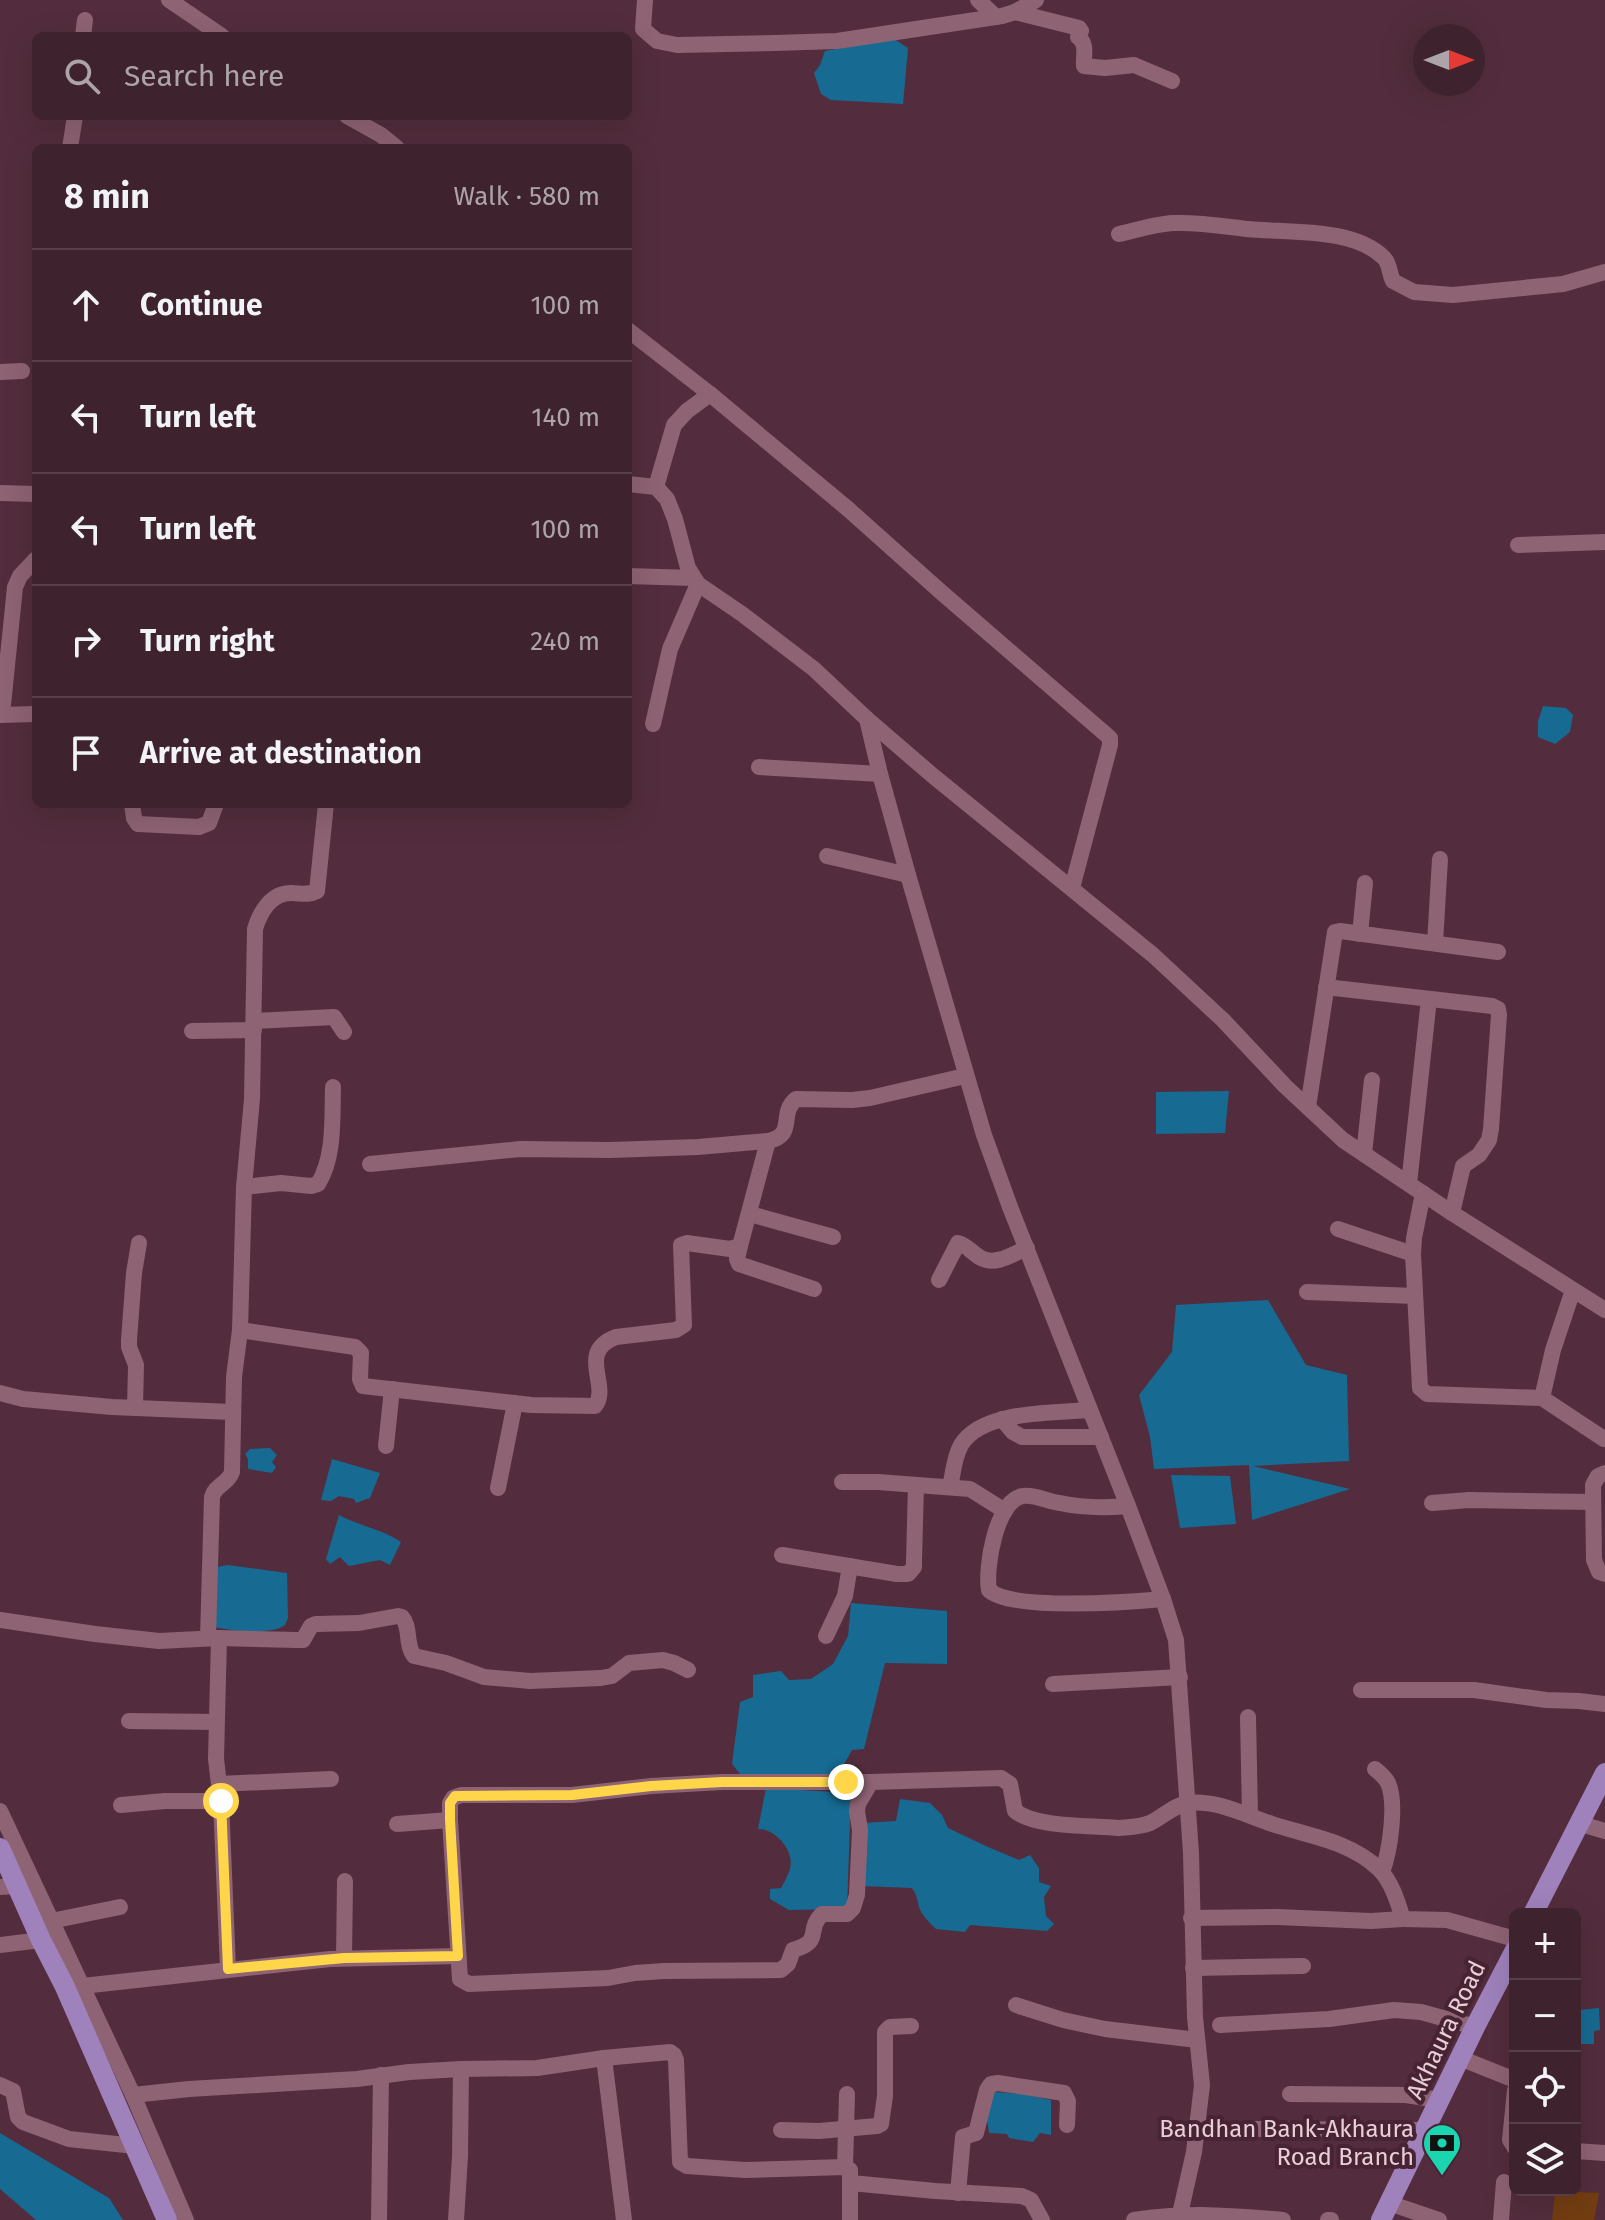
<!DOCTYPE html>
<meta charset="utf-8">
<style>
:root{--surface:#3e222e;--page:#452a36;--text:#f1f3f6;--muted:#ada4aa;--line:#573f4a}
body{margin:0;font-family:"Fira Sans",sans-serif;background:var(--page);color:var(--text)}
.controls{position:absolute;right:24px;bottom:24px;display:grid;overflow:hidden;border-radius:12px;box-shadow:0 8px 32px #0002}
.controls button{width:72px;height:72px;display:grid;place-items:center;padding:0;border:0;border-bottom:2px solid var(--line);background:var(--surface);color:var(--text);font:40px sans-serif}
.compass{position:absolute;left:1413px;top:24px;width:72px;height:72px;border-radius:50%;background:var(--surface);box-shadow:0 8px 32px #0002;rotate:90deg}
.stop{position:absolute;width:24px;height:24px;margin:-18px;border:6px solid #ffd54a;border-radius:50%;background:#fff}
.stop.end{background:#ffd54a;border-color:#fff;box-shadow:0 2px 8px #0008}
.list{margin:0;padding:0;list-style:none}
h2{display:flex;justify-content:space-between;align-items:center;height:104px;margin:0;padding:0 32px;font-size:34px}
h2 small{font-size:26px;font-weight:400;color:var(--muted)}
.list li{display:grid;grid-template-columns:52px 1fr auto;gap:24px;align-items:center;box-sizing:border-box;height:112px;padding:0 32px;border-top:2px solid var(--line)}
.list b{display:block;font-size:30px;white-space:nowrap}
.list em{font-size:26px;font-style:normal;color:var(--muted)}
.icon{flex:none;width:44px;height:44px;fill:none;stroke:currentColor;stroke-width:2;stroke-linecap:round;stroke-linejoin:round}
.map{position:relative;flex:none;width:1605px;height:2220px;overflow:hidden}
.search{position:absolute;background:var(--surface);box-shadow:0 8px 32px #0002;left:32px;top:32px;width:600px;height:88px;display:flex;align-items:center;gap:20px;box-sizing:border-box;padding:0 28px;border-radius:12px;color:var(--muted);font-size:30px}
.panel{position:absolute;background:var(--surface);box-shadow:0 8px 32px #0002;left:32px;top:144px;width:600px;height:664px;border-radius:12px}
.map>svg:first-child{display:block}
.green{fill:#733d11}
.water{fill:#176a91}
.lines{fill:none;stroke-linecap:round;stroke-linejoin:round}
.minor{stroke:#8e6374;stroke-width:16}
.major{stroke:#9f82bc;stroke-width:20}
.route{stroke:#ffd54a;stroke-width:10}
.labels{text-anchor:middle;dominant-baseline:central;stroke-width:8;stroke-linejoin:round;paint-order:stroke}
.street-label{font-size:24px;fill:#e7ced7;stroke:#482333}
.poi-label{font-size:24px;fill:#e7ced7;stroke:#482333;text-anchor:end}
</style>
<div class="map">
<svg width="1605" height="2220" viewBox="0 0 1605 2220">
<rect width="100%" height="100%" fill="#532d3d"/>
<!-- green -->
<polygon class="green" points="1555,2191 1599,2193 1594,2220 1552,2220"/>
<!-- water -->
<g class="water">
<polygon points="894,39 908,48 903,104 831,100 821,94 814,73 820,65 825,51"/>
<polygon points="1543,706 1566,708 1573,715 1570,732 1555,744 1538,737 1538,721"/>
<polygon points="1229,1091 1225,1133 1156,1134 1156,1092"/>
<polygon points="1268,1300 1306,1365 1347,1375 1349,1461 1253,1466 1350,1489 1252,1520 1249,1465 1154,1469 1150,1437 1139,1395 1172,1352 1176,1305"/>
<polygon points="270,1448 277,1455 272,1462 276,1467 272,1473 248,1469 248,1459 245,1454 250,1449"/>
<polygon points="332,1459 380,1473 370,1498 356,1503 354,1499 339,1496 331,1501 321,1500"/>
<polygon points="1171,1475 1230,1476 1236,1524 1180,1528"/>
<path d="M339,1515C359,1526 382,1529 401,1542L390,1565L380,1560L349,1566L340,1557L330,1564L326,1559Z"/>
<path d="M227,1565L287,1573L288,1618L285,1625C273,1635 230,1631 215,1627L217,1567Z"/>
<polygon points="851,1603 947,1611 947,1664 885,1663 864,1749 852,1750 837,1777 741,1775 732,1764 740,1702 753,1697 753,1675 781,1671 789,1680 811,1679 833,1664 848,1636"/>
<path d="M766,1788L851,1793L847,1909L789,1910L770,1899V1889L781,1888C786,1879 793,1868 790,1857C787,1843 772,1829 758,1829Z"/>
<path d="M900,1799L930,1803L942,1815L948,1828L988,1847L1019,1860L1030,1855L1039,1868V1882L1051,1886L1044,1897L1046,1916L1054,1924L1047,1931L970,1925L965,1932L936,1929C929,1922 922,1916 919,1907C917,1899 917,1895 912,1888L860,1886L863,1823L896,1821Z"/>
<polygon points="1599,2008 1600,2030 1594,2031 1594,2044 1575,2044 1575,2012 1578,2010"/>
<path d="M996,2092L1022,2094L1051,2100V2135L1040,2133L1033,2142L1009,2138L1007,2134L989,2133C988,2122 985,2113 985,2101Z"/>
<polygon points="0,2133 109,2198 123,2220 36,2220 0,2189"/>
</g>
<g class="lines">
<!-- minor -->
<g class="minor">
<polyline points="169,0 222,36"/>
<polyline points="645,0 643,29 657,41 677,45 775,43 837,41 1002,16 1015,12 1036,0"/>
<polyline points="978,0 996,17"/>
<path d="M1015,12L1079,28L1081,31L1078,37C1088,44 1083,56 1084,66L1105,68L1134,65L1172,81"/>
<polyline points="83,36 85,20"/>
<polyline points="347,116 381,135 397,148"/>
<polyline points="70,148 75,116"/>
<path d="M1119,234C1137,230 1155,224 1173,223C1199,222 1222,226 1247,229C1287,233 1354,227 1384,258C1390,264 1389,273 1393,281L1414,292L1453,295L1563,284L1605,272"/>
<polyline points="628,330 710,394 848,509 941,592 1110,738 1110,745 1072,888"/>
<polyline points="0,372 22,371"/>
<polyline points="628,484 656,487 667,499 675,519 688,568 698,584 742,614 814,669 867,719 932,775 1153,955 1223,1020 1285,1086 1343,1140 1452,1213 1605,1310"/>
<polyline points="656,487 674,425 687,411 710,394"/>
<polyline points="0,493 36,494"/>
<polyline points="1518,545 1605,542"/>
<polyline points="628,576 693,578"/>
<polyline points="0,715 36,714"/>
<polyline points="2,715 15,587 20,576 36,559"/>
<polyline points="867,719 880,774 908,875 984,1135 1010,1207 1128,1506 1163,1599 1176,1640 1191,1853 1195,2017 1202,2085 1194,2152 1180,2214"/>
<polyline points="653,724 670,649 698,584"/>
<polyline points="759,767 880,774"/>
<polyline points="132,804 134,818 138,824 199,827 209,823 216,804"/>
<polyline points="827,856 908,875"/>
<polyline points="1360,934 1365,883"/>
<polyline points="1435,943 1440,859"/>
<polyline points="1326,987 1492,1006 1498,1009 1499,1015 1491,1129 1489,1140 1479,1155 1463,1166 1452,1213"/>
<polyline points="254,1021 334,1017 344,1032"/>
<polyline points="192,1031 254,1030"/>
<polyline points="1308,1107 1335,932 1340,931 1498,952"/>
<polyline points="1364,1154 1372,1080"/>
<path d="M370,1164L520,1149L610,1150L698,1147L768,1141C797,1135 778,1114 796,1099L852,1100L870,1098L965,1076"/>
<polyline points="1409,1184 1429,999"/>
<path d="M244,1187L281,1183L311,1186L318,1184C335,1157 332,1118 333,1087"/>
<polyline points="1423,1193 1414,1238 1413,1254 1420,1388 1427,1394 1542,1398 1604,1439"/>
<polyline points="750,1214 833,1237"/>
<polyline points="1338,1229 1413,1254"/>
<polyline points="740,1246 737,1259 739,1264 814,1289"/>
<path d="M939,1280L958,1243C967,1245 972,1253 981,1258C996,1266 1013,1254 1027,1248"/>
<polyline points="1307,1292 1415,1296"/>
<path d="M240,1330L355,1347L361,1353L360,1379L363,1386L531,1405L595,1406C611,1386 576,1352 616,1337L676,1330L684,1325L681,1245L687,1243L730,1249L740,1246L768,1141"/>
<polyline points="0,1393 23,1399 112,1407 232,1412"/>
<polyline points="1542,1398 1553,1350 1573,1290"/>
<polyline points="135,1408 136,1365 129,1347 129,1340 134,1273 139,1243"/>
<polyline points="1002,1419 1013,1432 1022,1437 1101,1437"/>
<polyline points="386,1446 392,1389"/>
<polyline points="1605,1473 1598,1476 1593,1485 1594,1560 1599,1572 1605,1574"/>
<polyline points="842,1482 878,1482 970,1489 1005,1511"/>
<path d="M950,1487C953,1474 954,1457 961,1445C982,1410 1055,1413 1090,1410"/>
<polyline points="498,1488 515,1403"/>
<polyline points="1432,1503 1469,1500 1593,1502"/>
<path d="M1128,1506C1105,1508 1083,1508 1060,1503C1049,1502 1034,1494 1023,1496C996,1500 985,1568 989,1590C1010,1611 1131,1602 1163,1599"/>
<polyline points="782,1555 897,1574 908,1574 914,1567 914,1561 916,1485"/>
<path d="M0,1620L95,1634L159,1641L219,1638L297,1640H303L311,1626L316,1624L359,1623L398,1616L402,1617C411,1627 405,1644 414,1656L446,1663L484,1677L530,1681L601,1678L612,1676L629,1663L663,1660L674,1663L688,1670"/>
<polyline points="826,1636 845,1596 850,1566"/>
<path d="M208,1638L212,1497C215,1485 228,1484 232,1472L234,1377L240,1330L244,1187L252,1099L255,929C260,912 271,893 291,893C301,893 307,896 317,891L326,804"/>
<polyline points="219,1638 216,1759 221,1801 228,1969"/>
<polyline points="1053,1684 1180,1677"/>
<polyline points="1361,1690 1474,1690 1546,1700 1579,1701 1605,1704"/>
<polyline points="1248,1717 1250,1815"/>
<polyline points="129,1721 216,1722"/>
<path d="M1375,1769C1380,1773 1385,1777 1388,1783C1397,1803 1390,1852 1382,1872"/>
<path d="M871,1782L858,1804L857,1811L860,1830L857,1895L853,1908L847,1914H822C805,1931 824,1941 793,1950L788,1964L781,1970L664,1971L635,1973L608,1978L469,1984L460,1979L450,1820V1803L453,1798L461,1795H572L651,1786L722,1782H871L1001,1778L1010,1784L1015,1811C1037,1828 1091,1825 1119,1828C1130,1827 1140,1827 1150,1823C1163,1817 1174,1805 1188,1803C1218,1800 1245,1815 1272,1824C1309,1836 1350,1841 1379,1869C1392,1882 1398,1903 1403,1919L1447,1920L1515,1939"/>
<polyline points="219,1784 331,1779"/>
<polyline points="121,1805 165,1801 221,1801"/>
<polyline points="0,1811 133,2095 186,2220"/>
<polyline points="1578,1823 1605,1831"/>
<polyline points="397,1824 450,1820"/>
<polyline points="0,1887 17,1886"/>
<polyline points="1191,1918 1277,1917 1371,1921 1403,1919"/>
<polyline points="51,1921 120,1907"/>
<polyline points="0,1945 41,1940"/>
<polyline points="344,1958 345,1881"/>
<polyline points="1193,1968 1303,1966"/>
<polyline points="73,1987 330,1959 458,1956"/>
<polyline points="1016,2005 1063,2020 1105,2029 1197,2040"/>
<polyline points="1220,2025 1329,2019 1394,2010 1421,2012 1475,2027"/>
<polyline points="604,2058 624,2220"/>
<polyline points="1460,2058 1515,2080"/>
<polyline points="0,2085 13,2091 18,2117 23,2122 69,2139 135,2146"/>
<polyline points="1515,2090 1510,2140 1515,2148"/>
<polyline points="1290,2094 1406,2095 1439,2100"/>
<polyline points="133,2095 189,2089 357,2079 409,2072 461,2069 537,2068 604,2058 670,2052 674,2055 676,2060 680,2162 687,2166 745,2170 845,2167 850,2170 850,2220"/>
<polyline points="1256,2129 1426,2130"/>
<polyline points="781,2130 819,2131 877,2126 881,2124 885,2096 885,2032 890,2027 911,2026"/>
<polyline points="1575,2151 1605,2153"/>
<polyline points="845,2167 847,2094"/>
<polyline points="851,2183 935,2191 1022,2196 1031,2200 1042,2220"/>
<polyline points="958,2193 963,2137 976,2133 987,2090 991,2084 998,2083 1064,2093 1068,2101 1067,2125"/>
<polyline points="1389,2203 1439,2220"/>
<polyline points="379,2220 381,2075"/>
<polyline points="456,2220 460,2157 461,2069"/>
<path d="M1134,2220C1186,2212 1231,2215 1283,2220"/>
<polyline points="1328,2220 1331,2220"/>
<polyline points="1501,2220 1504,2182"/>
</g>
<!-- major -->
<g class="major">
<polyline points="0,1848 41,1940 65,1987 167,2220"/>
<polyline points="1533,1914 1605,1773"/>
<polyline points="1381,2220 1475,2027 1515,1950"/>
</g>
</g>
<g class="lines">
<!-- route -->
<polyline class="route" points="221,1801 228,1969 344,1958 458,1956 450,1820 450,1803 455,1796 572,1795 651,1786 722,1782 846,1782"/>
</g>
<!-- icons -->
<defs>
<g id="bank-pin" transform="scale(2)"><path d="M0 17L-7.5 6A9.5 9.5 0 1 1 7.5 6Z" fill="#1bd5b1" stroke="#482333"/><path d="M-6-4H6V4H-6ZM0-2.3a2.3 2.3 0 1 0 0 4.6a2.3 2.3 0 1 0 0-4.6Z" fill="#111"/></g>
</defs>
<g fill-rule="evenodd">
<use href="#bank-pin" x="1442" y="2143"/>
</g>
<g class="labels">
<!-- street labels -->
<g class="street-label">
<text transform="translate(1446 2030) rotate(-64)">Akhaura Road</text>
</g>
<!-- poi labels -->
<g class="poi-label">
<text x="1414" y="2129">Bandhan Bank-Akhaura<tspan x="1414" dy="28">Road Branch</tspan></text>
</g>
</g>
</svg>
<div class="controls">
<button>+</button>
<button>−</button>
<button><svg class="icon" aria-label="locate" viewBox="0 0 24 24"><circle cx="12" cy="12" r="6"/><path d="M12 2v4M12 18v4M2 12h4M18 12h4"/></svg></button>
<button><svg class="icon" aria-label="layers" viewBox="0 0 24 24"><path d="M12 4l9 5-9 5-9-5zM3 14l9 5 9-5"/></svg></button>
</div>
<svg class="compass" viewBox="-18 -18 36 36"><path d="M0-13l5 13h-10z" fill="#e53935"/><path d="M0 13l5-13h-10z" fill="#ada4aa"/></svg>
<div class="stop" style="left:221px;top:1801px"></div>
<div class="stop end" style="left:846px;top:1782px"></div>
<div class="search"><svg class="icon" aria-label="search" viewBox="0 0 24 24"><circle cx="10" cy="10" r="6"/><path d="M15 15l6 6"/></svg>Search here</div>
<section class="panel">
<h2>8 min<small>Walk · 580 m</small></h2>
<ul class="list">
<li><svg class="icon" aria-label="ahead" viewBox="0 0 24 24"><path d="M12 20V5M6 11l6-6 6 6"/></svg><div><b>Continue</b></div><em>100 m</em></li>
<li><svg class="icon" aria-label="left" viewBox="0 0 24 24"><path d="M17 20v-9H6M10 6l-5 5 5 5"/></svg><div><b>Turn left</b></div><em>140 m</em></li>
<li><svg class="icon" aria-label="left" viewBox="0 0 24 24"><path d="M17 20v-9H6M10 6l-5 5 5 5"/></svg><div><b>Turn left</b></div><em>100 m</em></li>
<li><svg class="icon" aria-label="right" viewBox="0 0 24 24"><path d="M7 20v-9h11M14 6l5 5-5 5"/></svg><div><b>Turn right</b></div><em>240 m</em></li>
<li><svg class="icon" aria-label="arrive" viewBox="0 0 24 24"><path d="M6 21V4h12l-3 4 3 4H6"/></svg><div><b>Arrive at destination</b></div></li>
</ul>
</section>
</div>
